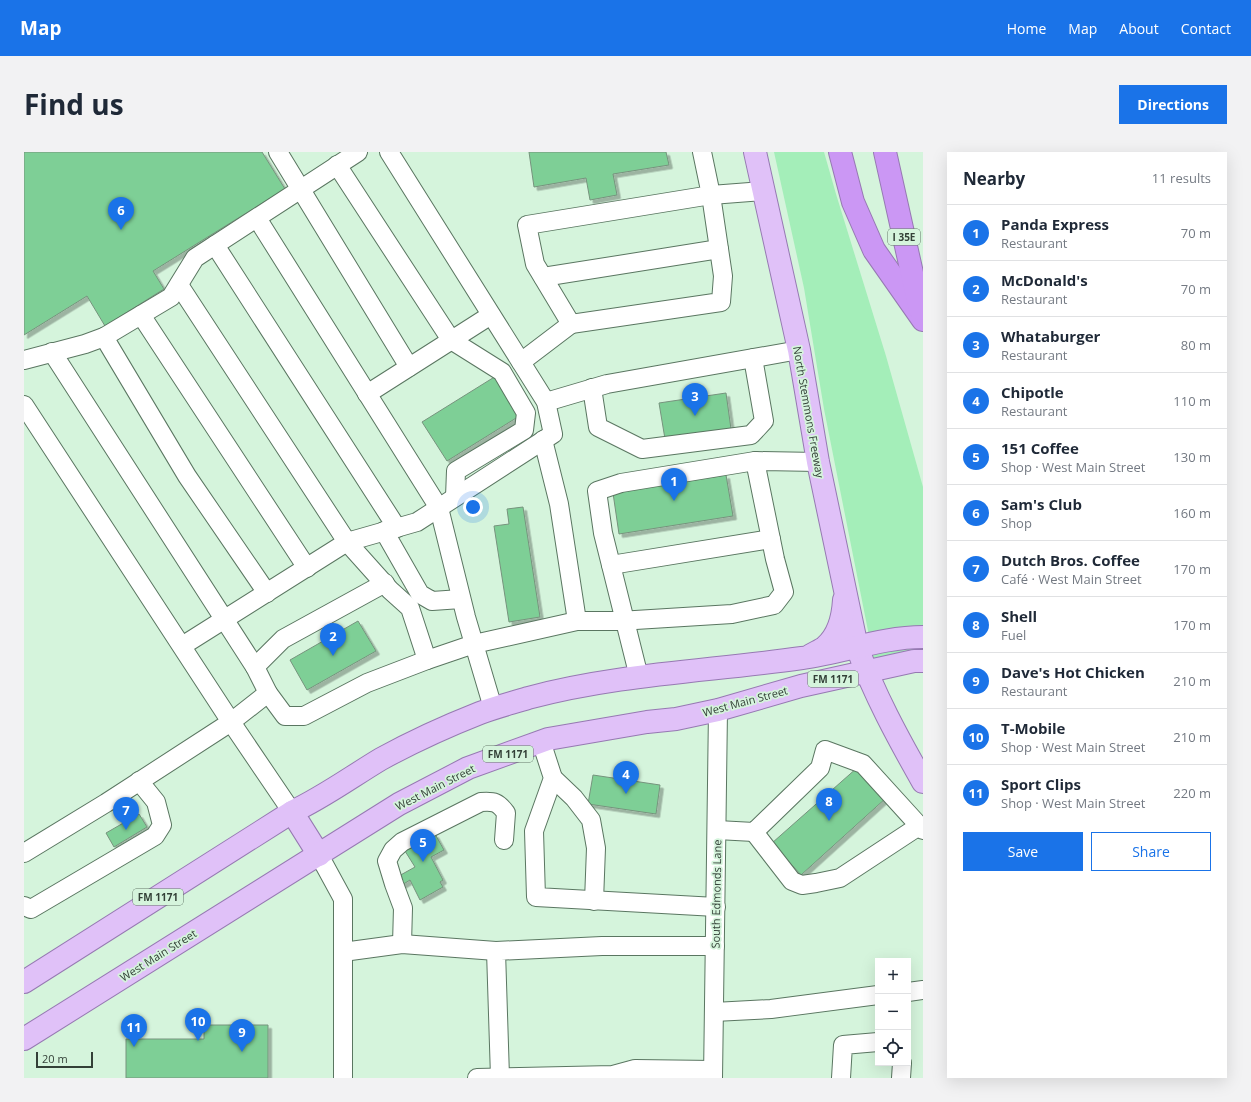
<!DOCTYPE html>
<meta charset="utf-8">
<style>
:root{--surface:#fff;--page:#f2f2f3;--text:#1f2937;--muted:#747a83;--line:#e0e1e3;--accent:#1a73e8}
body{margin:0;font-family:"Open Sans",sans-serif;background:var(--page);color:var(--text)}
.controls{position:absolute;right:12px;bottom:12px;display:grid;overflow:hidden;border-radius:0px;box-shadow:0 4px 16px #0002}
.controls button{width:36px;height:36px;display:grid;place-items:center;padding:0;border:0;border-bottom:1px solid var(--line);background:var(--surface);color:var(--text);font:20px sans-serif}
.scale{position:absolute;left:12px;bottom:10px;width:57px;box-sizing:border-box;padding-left:4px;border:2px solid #334037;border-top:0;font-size:11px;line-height:14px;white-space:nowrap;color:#334037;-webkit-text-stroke:3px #d5f4dc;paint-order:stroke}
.you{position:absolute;left:449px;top:355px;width:14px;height:14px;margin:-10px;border:3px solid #fff;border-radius:50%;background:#1a73e8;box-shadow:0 0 0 6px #1a73e833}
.badge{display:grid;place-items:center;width:26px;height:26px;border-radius:50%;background:var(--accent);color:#fff;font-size:13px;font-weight:700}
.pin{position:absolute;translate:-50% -33px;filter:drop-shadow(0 1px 2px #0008)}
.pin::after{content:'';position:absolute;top:21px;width:14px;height:12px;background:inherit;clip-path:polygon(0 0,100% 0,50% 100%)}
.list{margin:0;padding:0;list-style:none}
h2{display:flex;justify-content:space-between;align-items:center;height:52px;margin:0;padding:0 16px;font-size:17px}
h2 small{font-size:13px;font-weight:400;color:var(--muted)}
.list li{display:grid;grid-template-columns:26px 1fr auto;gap:12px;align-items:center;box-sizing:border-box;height:56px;padding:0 16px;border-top:1px solid var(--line)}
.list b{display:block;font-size:15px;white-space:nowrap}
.list p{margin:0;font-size:13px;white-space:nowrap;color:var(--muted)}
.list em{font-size:13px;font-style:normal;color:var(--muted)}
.actions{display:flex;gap:8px;padding:12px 16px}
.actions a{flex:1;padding:9px 0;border:1px solid var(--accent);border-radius:0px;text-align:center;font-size:14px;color:var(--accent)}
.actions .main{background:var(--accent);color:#fff}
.icon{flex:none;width:22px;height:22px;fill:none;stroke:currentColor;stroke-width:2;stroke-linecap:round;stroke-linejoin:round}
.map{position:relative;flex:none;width:899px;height:926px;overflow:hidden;border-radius:0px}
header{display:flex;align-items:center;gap:24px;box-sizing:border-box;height:56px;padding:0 20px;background:var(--accent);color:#fff}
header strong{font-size:19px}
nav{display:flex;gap:22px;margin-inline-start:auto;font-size:14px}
.intro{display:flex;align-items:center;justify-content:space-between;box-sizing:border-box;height:96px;padding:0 24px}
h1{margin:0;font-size:28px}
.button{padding:10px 18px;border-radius:0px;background:var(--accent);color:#fff;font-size:14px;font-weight:700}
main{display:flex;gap:24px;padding:0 24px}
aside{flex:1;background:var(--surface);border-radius:0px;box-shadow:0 4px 16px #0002}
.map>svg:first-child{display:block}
.green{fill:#a4eeb9}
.building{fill:#7ecf96;stroke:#76937d;filter:url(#shadow)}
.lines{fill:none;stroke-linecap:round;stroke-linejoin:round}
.minor-casing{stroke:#5a7661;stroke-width:20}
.major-casing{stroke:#9679b2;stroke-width:24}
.highway-casing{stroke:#9679b2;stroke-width:24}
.minor{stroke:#fff;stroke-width:18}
.major{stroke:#e0c1f8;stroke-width:22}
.highway{stroke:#cb97f4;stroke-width:22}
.labels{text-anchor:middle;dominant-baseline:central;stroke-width:3.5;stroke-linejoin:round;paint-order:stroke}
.shield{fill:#d5f4dc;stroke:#647668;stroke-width:1}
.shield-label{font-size:10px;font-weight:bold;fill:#334037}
.street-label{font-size:11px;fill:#334037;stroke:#d5f4dc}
</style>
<header>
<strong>Map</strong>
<nav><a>Home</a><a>Map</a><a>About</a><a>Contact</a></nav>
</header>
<div class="intro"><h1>Find us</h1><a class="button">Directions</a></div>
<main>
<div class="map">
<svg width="899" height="926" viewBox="0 0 899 926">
<defs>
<filter id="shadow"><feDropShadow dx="3.5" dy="3.5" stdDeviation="0" flood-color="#0004"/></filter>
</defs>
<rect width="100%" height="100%" fill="#d5f4dc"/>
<!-- green -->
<polygon class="green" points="750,0 800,0 812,42 862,204 899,335 899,514 851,514 800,257 780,136"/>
<!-- building -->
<g class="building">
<polygon points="0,0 238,0 261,37 129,119 140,137 81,174 63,144 0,183"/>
<polygon points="505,0 642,0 645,13 589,22 593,43 566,48 562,26 510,35"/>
<polygon points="472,224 497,263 423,309 398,270"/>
<polygon points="702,241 707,277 641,287 635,251"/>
<polygon points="702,323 709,364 595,382 589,341"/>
<polygon points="499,355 516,465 485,470 470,374 485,372 483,357"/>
<polygon points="334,469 352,499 283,538 266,508"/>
<polygon points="834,615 862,646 777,723 748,691"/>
<polygon points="569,623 636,633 632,662 564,652"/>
<polygon points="115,662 123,675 90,695 82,681"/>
<polygon points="411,682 420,698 407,705 419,728 416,730 419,735 396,748 386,728 378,733 373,725 391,715 381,699"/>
<polygon points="180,873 244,873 244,926 102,926 102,887 180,887"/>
</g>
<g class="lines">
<!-- minor casing -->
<g class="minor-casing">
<g id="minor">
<polyline points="254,0 385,215"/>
<polyline points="313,13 427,188 478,220 502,261 500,278 432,319 431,345"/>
<polyline points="233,66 415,356 442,465 469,556"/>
<polyline points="191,93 373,376"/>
<polyline points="519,125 695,97"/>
<polyline points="155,133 323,390 366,438 386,456 403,508"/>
<polyline points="117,163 283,416"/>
<polyline points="547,172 697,150 699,124 687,43 678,0"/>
<polyline points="80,185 163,324 243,441"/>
<polyline points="28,200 231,515"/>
<polyline points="0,208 61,192 80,185 147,145 171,106 334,0"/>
<polyline points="497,210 547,172 511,112 503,73 687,43 739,39"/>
<polyline points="568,236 574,275 618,297 727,283 740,269 729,206"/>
<polyline points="343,242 467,163"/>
<polyline points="522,250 583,232 775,198"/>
<polyline points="0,253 207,570 268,660"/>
<polyline points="519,288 535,352 553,469"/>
<polyline points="360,379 396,442 408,449 437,447"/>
<polyline points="587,413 747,387"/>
<polyline points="361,431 259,487 231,515 244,541 261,564 280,564 343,531 403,508 450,492 553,469 595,469 708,462 750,453 760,440 751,407 731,309 794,310"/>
<polyline points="158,494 323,390 393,370 529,282 522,250 365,0"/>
<polyline points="615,525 579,381 573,339 597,331 731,309"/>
<polyline points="517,589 529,626 510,679 512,745 692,755"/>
<polyline points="529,626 550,646 567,668 572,696 570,749"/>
<polyline points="693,678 730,680 796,616 801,598 839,612 899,678"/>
<polyline points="730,680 768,729 778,733 792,731 816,726 895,674"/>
<polyline points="0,701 82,651 207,570 244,541"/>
<polyline points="295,703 319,747 319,926"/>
<polyline points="0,754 7,757 131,684 138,673 132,650 115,629"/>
<path d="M378,792L379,756L370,732L363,709L369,698L378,690L457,650C470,649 474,650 482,661L480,688"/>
<polyline points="319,800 378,792 472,799"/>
<polyline points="884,840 899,838"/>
<polyline points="690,860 747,857 854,843"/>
<polyline points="476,925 472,799 578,794 691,794"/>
<polyline points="453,926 589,923 611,917 689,918"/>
<polyline points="689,926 694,558"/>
<polyline points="817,926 819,893 854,890"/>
<polyline points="877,926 878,911"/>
</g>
</g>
<!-- major casing -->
<g class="major-casing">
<g id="major">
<path d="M731,0L775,198L794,310L833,495C850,542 874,586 899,630"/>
<path d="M787,503C792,500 797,498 801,495C814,484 819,465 820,448"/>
<polyline points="268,660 295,703"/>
<path d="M0,830L268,660C300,645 327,625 357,607C388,590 423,574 456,561C472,555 488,551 504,546C593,522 687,519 778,506C818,501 858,485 899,485"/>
<polyline points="0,887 375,652 444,616 524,587 623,570 652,567 694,558 777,534 890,509 899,509"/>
</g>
</g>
<!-- highway casing -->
<g class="highway-casing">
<g id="highway">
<polyline points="816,0 829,50 850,98 899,168"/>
<polyline points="861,0 896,157"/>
</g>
</g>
<!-- minor -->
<use href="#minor" class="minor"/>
<!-- major -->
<use href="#major" class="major"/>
<!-- highway -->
<use href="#highway" class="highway"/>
</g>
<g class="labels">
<!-- shield labels -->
<g class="shield">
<rect x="864" y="77" width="32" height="16" rx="3"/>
<rect x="784" y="519" width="50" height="16" rx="3"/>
<rect x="459" y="594" width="50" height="16" rx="3"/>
<rect x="109" y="737" width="50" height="16" rx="3"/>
</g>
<g class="shield-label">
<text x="880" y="85">I 35E</text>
<text x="809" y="527">FM 1171</text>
<text x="484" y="602">FM 1171</text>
<text x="134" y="745">FM 1171</text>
</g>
<!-- street labels -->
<g class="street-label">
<text transform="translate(785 260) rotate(80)">North Stemmons Freeway</text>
<text transform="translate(721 549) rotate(-15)">West Main Street</text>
<text transform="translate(411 635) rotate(-27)">West Main Street</text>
<text transform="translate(692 742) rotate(-89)">South Edmonds Lane</text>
<text transform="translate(134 803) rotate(-32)">West Main Street</text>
</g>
</g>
</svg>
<div class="controls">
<button>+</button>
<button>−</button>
<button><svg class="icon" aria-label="locate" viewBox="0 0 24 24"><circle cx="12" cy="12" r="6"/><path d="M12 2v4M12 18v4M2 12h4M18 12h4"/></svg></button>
</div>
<div class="scale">20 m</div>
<div class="you"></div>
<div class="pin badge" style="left:650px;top:349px">1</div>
<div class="pin badge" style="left:309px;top:504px">2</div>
<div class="pin badge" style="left:671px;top:264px">3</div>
<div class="pin badge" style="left:602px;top:642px">4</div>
<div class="pin badge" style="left:399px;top:710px">5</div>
<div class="pin badge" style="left:97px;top:78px">6</div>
<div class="pin badge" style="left:102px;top:678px">7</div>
<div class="pin badge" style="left:805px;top:669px">8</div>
<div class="pin badge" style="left:218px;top:900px">9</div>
<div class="pin badge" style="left:174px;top:889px">10</div>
<div class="pin badge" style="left:110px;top:895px">11</div>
</div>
<aside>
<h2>Nearby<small>11 results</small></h2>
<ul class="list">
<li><span class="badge">1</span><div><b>Panda Express</b><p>Restaurant</p></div><em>70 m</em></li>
<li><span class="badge">2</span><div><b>McDonald's</b><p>Restaurant</p></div><em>70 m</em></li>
<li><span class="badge">3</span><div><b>Whataburger</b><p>Restaurant</p></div><em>80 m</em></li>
<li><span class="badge">4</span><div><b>Chipotle</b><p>Restaurant</p></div><em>110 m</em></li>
<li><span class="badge">5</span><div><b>151 Coffee</b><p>Shop · West Main Street</p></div><em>130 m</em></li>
<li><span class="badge">6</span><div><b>Sam's Club</b><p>Shop</p></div><em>160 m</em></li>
<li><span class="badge">7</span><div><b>Dutch Bros. Coffee</b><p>Café · West Main Street</p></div><em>170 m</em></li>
<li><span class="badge">8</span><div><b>Shell</b><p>Fuel</p></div><em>170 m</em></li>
<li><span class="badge">9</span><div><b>Dave's Hot Chicken</b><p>Restaurant</p></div><em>210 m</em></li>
<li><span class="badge">10</span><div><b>T-Mobile</b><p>Shop · West Main Street</p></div><em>210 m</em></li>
<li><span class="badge">11</span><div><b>Sport Clips</b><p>Shop · West Main Street</p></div><em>220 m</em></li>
</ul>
<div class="actions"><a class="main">Save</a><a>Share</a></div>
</aside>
</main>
